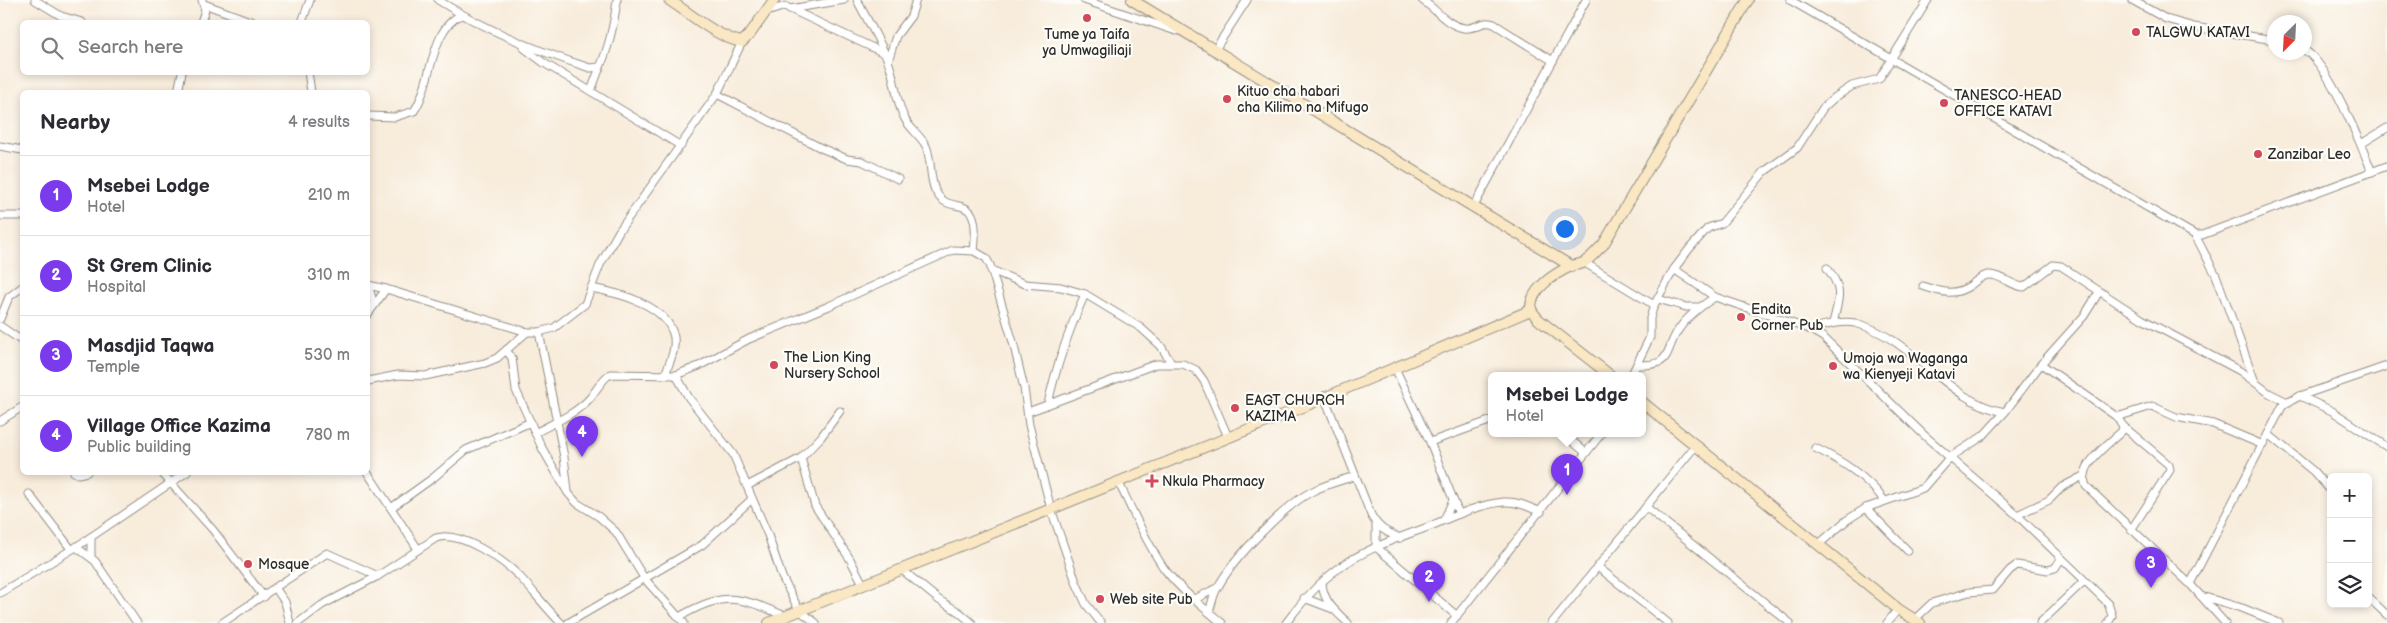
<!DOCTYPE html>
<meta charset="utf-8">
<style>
:root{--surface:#fff;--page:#f2f2f3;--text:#2b2b33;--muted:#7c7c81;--line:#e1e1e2;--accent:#7c3aed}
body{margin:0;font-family:"Balsamiq Sans",sans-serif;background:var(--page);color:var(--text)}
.controls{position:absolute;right:15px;bottom:15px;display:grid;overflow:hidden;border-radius:8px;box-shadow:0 2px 8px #0003}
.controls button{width:45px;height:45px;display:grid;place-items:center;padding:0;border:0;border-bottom:1px solid var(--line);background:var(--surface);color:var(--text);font:25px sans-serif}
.compass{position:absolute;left:2267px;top:15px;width:45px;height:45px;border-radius:50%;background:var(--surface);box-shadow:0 2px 8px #0003;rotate:204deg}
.you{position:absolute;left:1564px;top:228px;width:18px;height:18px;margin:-12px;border:4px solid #fff;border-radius:50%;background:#1a73e8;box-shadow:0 0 0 8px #1a73e833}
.badge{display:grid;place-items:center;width:32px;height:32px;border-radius:50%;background:var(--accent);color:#fff;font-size:16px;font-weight:700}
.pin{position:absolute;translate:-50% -41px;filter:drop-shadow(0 1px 2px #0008)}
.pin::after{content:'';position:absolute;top:26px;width:18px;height:15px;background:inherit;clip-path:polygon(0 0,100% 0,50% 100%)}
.popup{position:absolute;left:1488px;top:372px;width:158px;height:65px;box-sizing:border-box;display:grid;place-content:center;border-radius:8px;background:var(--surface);filter:drop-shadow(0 1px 4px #0005);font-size:16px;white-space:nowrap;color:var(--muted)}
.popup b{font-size:19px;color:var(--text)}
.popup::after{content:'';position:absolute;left:50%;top:100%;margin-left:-10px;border:10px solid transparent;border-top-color:var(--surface)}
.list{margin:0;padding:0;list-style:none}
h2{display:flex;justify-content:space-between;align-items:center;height:65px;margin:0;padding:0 20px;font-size:21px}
h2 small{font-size:16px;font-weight:400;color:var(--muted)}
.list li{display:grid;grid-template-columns:32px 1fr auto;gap:15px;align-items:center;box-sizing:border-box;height:80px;padding:0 20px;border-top:1px solid var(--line)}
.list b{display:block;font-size:19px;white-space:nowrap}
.list p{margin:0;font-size:16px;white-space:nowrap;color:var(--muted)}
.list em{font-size:16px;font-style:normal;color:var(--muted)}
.icon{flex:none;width:28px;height:28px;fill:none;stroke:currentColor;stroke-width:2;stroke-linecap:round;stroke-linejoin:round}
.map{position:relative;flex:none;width:2387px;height:623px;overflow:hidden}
.search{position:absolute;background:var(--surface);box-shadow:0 2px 8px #0003;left:20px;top:20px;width:350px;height:55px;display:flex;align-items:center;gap:12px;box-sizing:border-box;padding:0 18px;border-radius:8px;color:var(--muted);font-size:19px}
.panel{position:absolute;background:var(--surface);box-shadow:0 2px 8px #0003;left:20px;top:90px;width:350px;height:385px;border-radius:8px}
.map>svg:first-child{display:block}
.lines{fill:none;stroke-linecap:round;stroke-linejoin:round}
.street-casing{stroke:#928c83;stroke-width:9}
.secondary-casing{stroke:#928c83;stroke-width:12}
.street{stroke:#fff;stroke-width:7}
.secondary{stroke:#fae7c3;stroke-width:10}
.poi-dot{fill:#d1495b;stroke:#fdfcf7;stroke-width:2}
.labels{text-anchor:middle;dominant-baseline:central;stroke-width:4.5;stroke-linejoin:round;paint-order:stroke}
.poi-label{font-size:14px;fill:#2b2b2b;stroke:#fdfcf7;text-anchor:start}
</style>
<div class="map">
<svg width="2387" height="623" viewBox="0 0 2387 623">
<rect width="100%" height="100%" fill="#fdfcf7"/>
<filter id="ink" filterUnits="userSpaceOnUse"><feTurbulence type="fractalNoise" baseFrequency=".02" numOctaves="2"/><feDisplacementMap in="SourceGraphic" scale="10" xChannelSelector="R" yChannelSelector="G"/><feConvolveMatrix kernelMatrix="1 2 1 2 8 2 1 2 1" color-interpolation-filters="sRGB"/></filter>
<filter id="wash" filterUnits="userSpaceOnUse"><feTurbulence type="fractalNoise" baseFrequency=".0096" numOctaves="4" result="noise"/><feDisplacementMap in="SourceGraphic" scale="20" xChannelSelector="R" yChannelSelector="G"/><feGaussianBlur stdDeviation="1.12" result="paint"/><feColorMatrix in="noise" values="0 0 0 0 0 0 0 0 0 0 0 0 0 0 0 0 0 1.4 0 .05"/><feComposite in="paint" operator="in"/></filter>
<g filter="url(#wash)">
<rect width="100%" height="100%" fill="#f8ecdb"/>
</g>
<g filter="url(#ink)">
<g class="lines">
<!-- street casing -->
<g class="street-casing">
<g id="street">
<polyline points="35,0 61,16 82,22"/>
<path d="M438,0C485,30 537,51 590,68L600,67C610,45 614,24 617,0"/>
<path d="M857,0C867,20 880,40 888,61C896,80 895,101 905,119C910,129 921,136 926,146C932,160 929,176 935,190C949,221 982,184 974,251"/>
<polyline points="1084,0 1176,31"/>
<path d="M1422,0C1436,9 1446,25 1464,28C1476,30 1482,19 1494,24L1553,61"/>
<polyline points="1790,0 2195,235 2202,235 2387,166"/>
<polyline points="2132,0 2166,19 2194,27 2274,40"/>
<polyline points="204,4 253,22"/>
<polyline points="790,9 884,53"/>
<polyline points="767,12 785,6 790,9 844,0"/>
<polyline points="201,22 205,10 202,0"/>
<polyline points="302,22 310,0"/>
<polyline points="524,48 544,63 681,146"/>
<path d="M2304,50C2328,62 2361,145 2372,172"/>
<polyline points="1214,51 1247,0"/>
<polyline points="888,61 896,36 911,16 916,0"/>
<polyline points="308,72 311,92"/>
<polyline points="591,91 600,67"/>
<polyline points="178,92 182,72"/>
<polyline points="717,94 821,148 847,159 862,161 898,179"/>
<path d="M368,116L395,117L414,111C432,86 430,26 462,15"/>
<polyline points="2361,144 2387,128"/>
<polyline points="0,146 22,150"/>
<polyline points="1474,206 1586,0"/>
<polyline points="0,216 22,216"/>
<polyline points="2195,235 2216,275 2255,382"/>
<polyline points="1585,263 1654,305"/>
<path d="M1827,268C1844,290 1839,298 1833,323"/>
<polyline points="1674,269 1715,297 1809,329 1823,337 1925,436 2017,515 2108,603 2112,616 2108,623"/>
<polyline points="991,270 1025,284 1061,287 1085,294 1141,328 1161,346 1171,363"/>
<polyline points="368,285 386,289 527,332 539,332 554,328 585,304 600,265 619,231 717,94 742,42"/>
<polyline points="368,285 374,305"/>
<path d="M1923,286C1941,292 1954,297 1971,285C1976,281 1981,276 1988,275C2001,274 2011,286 2024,287L2053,265L2061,266L2142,319L2240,371L2269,393L2287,402"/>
<path d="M591,288C618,293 667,304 674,337C676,350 669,363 665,375"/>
<polyline points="1658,299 1686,307 1700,307"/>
<polyline points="368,314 386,289"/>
<polyline points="0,319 9,297 22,287"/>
<polyline points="0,326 22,341"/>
<path d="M1809,329C1823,326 1841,320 1855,323C1914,338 1946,402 2005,412"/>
<polyline points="539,332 564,457 568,491"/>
<polyline points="506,350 512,358 516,390 542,448 568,493 577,503 598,516 616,532 644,578 684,623"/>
<path d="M2041,364L2117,417L2123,426L2122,431C2109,444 2077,465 2086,486L2190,584L2225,623"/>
<path d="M1637,365C1672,366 1664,354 1677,332C1686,317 1701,306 1715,297"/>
<polyline points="1395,368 1430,442 1459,514"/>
<polyline points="676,375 689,398 733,454 768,535 782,577 799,610 816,623"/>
<polyline points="1631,376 1650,337 1650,318 1654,305 1674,269 1690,248 1708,228 1722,223 1764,172 1797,148 1823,108 1834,98 1852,86 1879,79 1928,0"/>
<polyline points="368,381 398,375 425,376 485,363 497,358 527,332"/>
<path d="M1324,396L1371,515C1378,528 1386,532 1400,538"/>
<polyline points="2300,396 2332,411 2387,447"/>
<path d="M1048,404C1056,366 1069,330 1085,294"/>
<polyline points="1028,412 1156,364 1183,364 1196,370 1204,381 1228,437"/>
<polyline points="2117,417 2152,406 2176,417 2213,424 2263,445"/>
<polyline points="0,421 22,407"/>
<polyline points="2123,426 2169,465 2170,470 2131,530"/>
<path d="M535,433C553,423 576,414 590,398C597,390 601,380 610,374L676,375L699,366L749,339L829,306L953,250L974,251L986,258L990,265L1013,342L1024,388L1029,425L1051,509L1076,582L1086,604L1101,623"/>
<polyline points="1564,434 1586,453"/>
<polyline points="2268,434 2313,471 2331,491"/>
<polyline points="1430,442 1492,420"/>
<path d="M1815,448C1842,461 1866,476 1884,500"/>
<polyline points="801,458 815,506 850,559 863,584"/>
<polyline points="74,472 78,474 87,472"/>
<polyline points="161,472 213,530 264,597"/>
<polyline points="367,472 418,549"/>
<path d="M1118,481C1132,510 1145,540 1163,567C1179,589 1202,606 1222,623"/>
<polyline points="747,486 801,458 821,437 840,411"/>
<polyline points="29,494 71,549"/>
<polyline points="1646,507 1790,623"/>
<polyline points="391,508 433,478 466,450 531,422"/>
<polyline points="1866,508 1908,551"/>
<polyline points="2017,515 2049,500 2062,487 2085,475"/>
<polyline points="1444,520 1453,500"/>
<polyline points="1376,525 1376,547 1457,616"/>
<polyline points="1819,544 1847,520 1866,508 1923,488 1949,458 1983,436 2005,412 2041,364 2084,316 2099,292"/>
<polyline points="76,547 95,561 137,623"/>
<polyline points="91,556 91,537"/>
<polyline points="1598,567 1668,623"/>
<polyline points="901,569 939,600 959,612 972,623"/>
<path d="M1322,583C1323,601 1335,611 1348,623"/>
<polyline points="2190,584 2283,405 2300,396 2387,366"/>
<polyline points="276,589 285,602 290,623"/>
<polyline points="0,593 76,547 187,472"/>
<polyline points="2201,596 2242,608 2279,623"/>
<polyline points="2368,597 2387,615"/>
<polyline points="1304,598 1333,609"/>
<polyline points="1195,599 1217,588"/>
<path d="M1209,612C1212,604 1213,594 1218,587C1233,559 1286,503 1315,490C1327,484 1342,480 1355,476"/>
<path d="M679,617C725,591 737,596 785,616"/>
<polyline points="1915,619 1932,603 1969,592 1993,590 2010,570 2017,565 2048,570 2055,568 2061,559"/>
<polyline points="222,623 327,553 378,576"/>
<path d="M298,623L322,605L378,576L436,538C460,530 503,560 520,577C534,592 546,608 561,623"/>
<polyline points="568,623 702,545 752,499"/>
<path d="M1286,623C1303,600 1323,577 1348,562C1373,546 1401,537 1428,527C1452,517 1479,504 1504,502C1517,501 1529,507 1541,512"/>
<polyline points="1451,623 1601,434"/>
<polyline points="1552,623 1696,445"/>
<polyline points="1887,623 1898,609"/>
<polyline points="2040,623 2084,581"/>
</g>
</g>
<!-- secondary casing -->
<g class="secondary-casing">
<g id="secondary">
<path d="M669,0C691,14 716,37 742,42L750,34L774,0"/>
<polyline points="1132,0 1571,266"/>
<path d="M1611,376L1538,319L1531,310C1529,290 1554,274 1571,266C1576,264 1582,265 1586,261C1592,257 1597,250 1603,245L1748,0"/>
<polyline points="1642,402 1898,609 1920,623"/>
<polyline points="769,623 1279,417 1531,310"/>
</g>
</g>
<!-- street -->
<use href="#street" class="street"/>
<!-- secondary -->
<use href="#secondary" class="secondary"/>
</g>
</g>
<!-- markers -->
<g class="poi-dot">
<circle cx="1087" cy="18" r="5"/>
<circle cx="2136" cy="32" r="5"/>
<circle cx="1227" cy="99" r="5"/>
<circle cx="1944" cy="103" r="5"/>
<circle cx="2258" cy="154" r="5"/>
<circle cx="1741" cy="317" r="5"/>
<circle cx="774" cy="365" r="5"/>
<circle cx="1833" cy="366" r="5"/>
<circle cx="1235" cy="408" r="5"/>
<path d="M1149.5 473.5h5v5h5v5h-5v5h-5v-5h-5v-5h5z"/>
<circle cx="248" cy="564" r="5"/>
<circle cx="1100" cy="599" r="5"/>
</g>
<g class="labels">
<!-- poi labels -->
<g class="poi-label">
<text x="2146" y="32">TALGWU KATAVI</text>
<text x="1087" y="34" text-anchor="middle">Tume ya Taifa<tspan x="1087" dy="16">ya Umwagiliaji</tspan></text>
<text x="1237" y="91">Kituo cha habari<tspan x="1237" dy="16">cha Kilimo na Mifugo</tspan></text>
<text x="1954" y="95">TANESCO-HEAD<tspan x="1954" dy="16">OFFICE KATAVI</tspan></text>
<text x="2268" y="154">Zanzibar Leo</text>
<text x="1751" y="309">Endita<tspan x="1751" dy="16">Corner Pub</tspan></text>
<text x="784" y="357">The Lion King<tspan x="784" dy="16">Nursery School</tspan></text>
<text x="1843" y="358">Umoja wa Waganga<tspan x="1843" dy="16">wa Kienyeji Katavi</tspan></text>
<text x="1245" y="400">EAGT CHURCH<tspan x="1245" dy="16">KAZIMA</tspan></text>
<text x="1162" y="481">Nkula Pharmacy</text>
<text x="258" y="564">Mosque</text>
<text x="1110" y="599">Web site Pub</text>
</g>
</g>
</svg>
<div class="controls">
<button>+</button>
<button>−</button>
<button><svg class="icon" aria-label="layers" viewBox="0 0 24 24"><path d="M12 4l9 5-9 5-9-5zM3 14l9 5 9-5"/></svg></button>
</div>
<svg class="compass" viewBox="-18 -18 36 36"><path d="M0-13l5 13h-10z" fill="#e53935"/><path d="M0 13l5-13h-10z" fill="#7c7c81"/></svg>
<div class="you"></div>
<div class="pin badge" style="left:1567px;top:495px">1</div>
<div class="popup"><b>Msebei Lodge</b>Hotel</div>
<div class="pin badge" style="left:1429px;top:602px">2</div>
<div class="pin badge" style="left:2151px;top:588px">3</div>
<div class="pin badge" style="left:582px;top:457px">4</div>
<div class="search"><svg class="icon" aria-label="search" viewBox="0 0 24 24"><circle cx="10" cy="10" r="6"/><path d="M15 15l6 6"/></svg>Search here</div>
<section class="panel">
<h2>Nearby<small>4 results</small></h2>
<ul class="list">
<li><span class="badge">1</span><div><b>Msebei Lodge</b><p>Hotel</p></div><em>210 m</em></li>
<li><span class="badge">2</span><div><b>St Grem Clinic</b><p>Hospital</p></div><em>310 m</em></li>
<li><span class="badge">3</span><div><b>Masdjid Taqwa</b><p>Temple</p></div><em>530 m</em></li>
<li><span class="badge">4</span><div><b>Village Office Kazima</b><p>Public building</p></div><em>780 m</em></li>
</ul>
</section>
</div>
